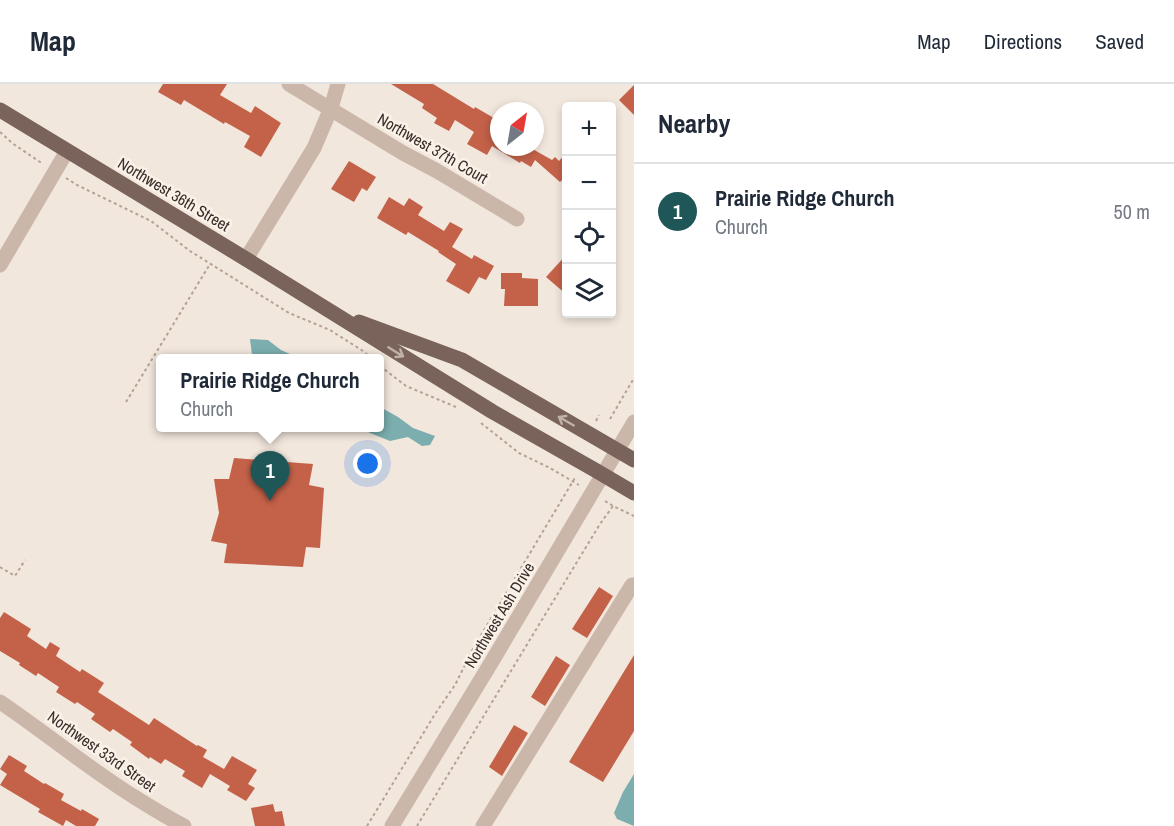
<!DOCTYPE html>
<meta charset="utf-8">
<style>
:root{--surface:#fff;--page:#f2f2f3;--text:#1f2937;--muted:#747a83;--line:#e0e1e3;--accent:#1f5758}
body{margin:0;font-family:"Archivo Narrow",sans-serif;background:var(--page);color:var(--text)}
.controls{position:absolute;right:18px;top:18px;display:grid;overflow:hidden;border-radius:6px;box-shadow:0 3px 9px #0003}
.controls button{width:54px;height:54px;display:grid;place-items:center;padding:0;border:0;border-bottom:2px solid var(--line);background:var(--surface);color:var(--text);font:30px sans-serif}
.compass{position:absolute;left:490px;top:18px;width:54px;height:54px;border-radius:50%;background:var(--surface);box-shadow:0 3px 9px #0003;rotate:31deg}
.you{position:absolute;left:368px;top:380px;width:21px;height:21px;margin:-15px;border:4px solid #fff;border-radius:50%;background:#1a73e8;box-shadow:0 0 0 9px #1a73e833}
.badge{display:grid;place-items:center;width:39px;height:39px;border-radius:50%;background:var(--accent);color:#fff;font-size:20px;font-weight:700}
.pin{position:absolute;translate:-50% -50px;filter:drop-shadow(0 2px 3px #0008)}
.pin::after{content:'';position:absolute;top:32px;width:21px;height:18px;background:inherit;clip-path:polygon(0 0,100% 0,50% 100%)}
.popup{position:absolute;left:156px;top:270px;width:228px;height:78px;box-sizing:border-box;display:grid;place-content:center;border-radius:6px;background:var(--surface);filter:drop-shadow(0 2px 4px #0005);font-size:20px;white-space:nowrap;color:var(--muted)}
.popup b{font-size:22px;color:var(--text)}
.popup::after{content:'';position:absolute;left:50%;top:100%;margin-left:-12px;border:12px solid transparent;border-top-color:var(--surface)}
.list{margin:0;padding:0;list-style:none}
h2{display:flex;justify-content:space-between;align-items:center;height:78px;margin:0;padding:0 24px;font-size:26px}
h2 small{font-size:20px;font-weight:400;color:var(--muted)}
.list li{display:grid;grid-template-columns:39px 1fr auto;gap:18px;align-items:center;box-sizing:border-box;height:96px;padding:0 24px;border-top:2px solid var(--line)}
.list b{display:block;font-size:22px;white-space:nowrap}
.list p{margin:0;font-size:20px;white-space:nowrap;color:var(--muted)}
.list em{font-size:20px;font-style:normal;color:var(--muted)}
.icon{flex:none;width:33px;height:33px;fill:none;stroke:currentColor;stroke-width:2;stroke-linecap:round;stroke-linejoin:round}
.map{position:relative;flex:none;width:634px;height:742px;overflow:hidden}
header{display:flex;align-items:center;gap:36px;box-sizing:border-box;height:84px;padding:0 30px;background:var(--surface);border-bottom:2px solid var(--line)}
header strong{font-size:28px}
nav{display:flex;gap:33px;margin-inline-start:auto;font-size:21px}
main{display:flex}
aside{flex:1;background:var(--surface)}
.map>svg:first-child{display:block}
.water{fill:#7caeaf}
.building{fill:#c46249}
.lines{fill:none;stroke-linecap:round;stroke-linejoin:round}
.path{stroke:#b6a193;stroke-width:2;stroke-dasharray:3 3;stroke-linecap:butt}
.minor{stroke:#cab7a9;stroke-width:15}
.major{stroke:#79635a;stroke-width:15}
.oneway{stroke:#c0b2a9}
.labels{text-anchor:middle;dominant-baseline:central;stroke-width:5;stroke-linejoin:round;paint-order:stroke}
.street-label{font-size:16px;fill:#372d29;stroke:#faf2e9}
</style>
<header>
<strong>Map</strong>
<nav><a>Map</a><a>Directions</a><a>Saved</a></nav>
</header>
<main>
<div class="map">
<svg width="634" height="742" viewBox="0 0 634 742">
<rect width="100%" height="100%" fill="#f2e7dd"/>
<!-- water -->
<g class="water">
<polygon points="250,255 268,256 281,266 299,274 249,274 252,271"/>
<polygon points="380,323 398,333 413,344 435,352 430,361 422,362 408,353 390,357 370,349 362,344 380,344"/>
<polygon points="634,690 634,742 617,735 614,729 623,708"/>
</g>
<!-- building -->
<g class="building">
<polygon points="163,0 227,0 220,11 251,29 255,22 281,39 261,73 244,63 250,52 225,38 224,40 184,16 181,21 158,8"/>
<polygon points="391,0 433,0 474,25 475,23 499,37 499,63 529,63 552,76 555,73 559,77 567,68 567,91 560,98 535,76 531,83 521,77 520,79 492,62 487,71 467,60 474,48 455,36 449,47 434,39 437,34 422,24 424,20"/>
<polygon points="634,1 634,31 619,16"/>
<polygon points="349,77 376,93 367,107 362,104 354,118 331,105"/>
<polygon points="389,113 404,122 409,114 423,123 418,131 444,147 450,138 463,145 452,163 472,175 474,171 494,182 486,196 479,193 469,210 446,197 456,180 438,168 439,167 408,148 406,151 377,134"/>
<polygon points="567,170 567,211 546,193"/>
<polygon points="501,189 522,189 522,194 538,195 538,222 504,222 505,205 501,205"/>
<polygon points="234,374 313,380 309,401 324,404 320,464 306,463 303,483 224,479 227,460 211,457 219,429 214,395 229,395"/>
<polygon points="599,503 613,512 587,554 572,545"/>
<polygon points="4,528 31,545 27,552 46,565 50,558 60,564 56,572 80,588 82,585 104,599 98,608 149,641 154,634 197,662 198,661 207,666 203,673 224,685 232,672 257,686 248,700 255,704 246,717 227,706 230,702 210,690 202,704 182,692 185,687 165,675 161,680 150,673 149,675 130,661 132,658 113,645 110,648 91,635 95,630 77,618 75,620 56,608 59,603 38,589 36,592 19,581 20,579 0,567 0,534"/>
<polygon points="634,571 634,647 603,698 569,678"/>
<polygon points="556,572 570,581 545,622 531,613"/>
<polygon points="514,641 528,649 502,692 489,683"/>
<polygon points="9,671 27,682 24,687 44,700 45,699 64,710 61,716 81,727 82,725 99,735 95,742 76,742 66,736 63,742 38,728 40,725 0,701 7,690 0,685"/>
<polygon points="273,720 275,728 282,727 285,742 255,742 251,724"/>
</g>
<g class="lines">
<!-- path -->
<g class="path">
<polyline points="0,48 12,59 43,80"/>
<polyline points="66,94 77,101 151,137 190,167 289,229 330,246 363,267 371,274"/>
<polyline points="380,282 406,302 456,323"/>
<polyline points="126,318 210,180"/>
<polyline points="610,335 634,294"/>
<polyline points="596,337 599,331"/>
<polyline points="481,339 519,369 548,383 579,401"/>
<polyline points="605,417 613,422 634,432"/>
<polyline points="0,483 15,492 25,476"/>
<polyline points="367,742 435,630 455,601 474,563 576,392"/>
<polyline points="417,742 600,440 613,422"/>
</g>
<!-- minor -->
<g class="minor">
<polyline points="289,0 403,69 437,87 517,135"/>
<polyline points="246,175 314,64 331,24 338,0"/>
<polyline points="0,181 67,67"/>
<path d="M0,618C46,649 89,685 136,714C152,724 168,734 184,742"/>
<polyline points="392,742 491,579 634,338"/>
<polyline points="483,742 632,501 634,503"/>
</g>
<!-- major -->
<g class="major">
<polyline points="0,26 246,175 493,328 595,386 634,409"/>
<polyline points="359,238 462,276 634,376"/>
</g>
</g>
<!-- one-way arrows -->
<defs><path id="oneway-shaft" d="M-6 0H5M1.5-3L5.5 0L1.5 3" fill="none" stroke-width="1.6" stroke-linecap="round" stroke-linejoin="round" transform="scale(1.5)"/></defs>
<g class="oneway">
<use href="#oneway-shaft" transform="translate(396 268) rotate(32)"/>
<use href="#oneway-shaft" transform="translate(566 337) rotate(-150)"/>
</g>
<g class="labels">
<!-- street labels -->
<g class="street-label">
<text transform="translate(433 64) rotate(30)">Northwest 37th Court</text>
<text transform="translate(174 110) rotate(31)">Northwest 36th Street</text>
<text transform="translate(499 531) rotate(-59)">Northwest Ash Drive</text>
<text transform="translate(102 667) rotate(35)">Northwest 33rd Street</text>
</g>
</g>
</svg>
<div class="controls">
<button>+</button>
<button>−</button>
<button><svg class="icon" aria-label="locate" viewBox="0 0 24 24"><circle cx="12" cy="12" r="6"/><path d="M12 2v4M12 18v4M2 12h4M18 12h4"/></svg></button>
<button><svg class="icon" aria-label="layers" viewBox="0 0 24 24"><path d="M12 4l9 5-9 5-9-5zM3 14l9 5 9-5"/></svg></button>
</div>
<svg class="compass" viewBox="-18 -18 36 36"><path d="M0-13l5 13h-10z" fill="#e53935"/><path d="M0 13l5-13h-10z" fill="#747a83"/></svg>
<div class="you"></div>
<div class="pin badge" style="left:270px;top:417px">1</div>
<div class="popup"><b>Prairie Ridge Church</b>Church</div>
</div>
<aside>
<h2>Nearby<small></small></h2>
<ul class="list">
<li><span class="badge">1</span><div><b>Prairie Ridge Church</b><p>Church</p></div><em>50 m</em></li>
</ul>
</aside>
</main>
